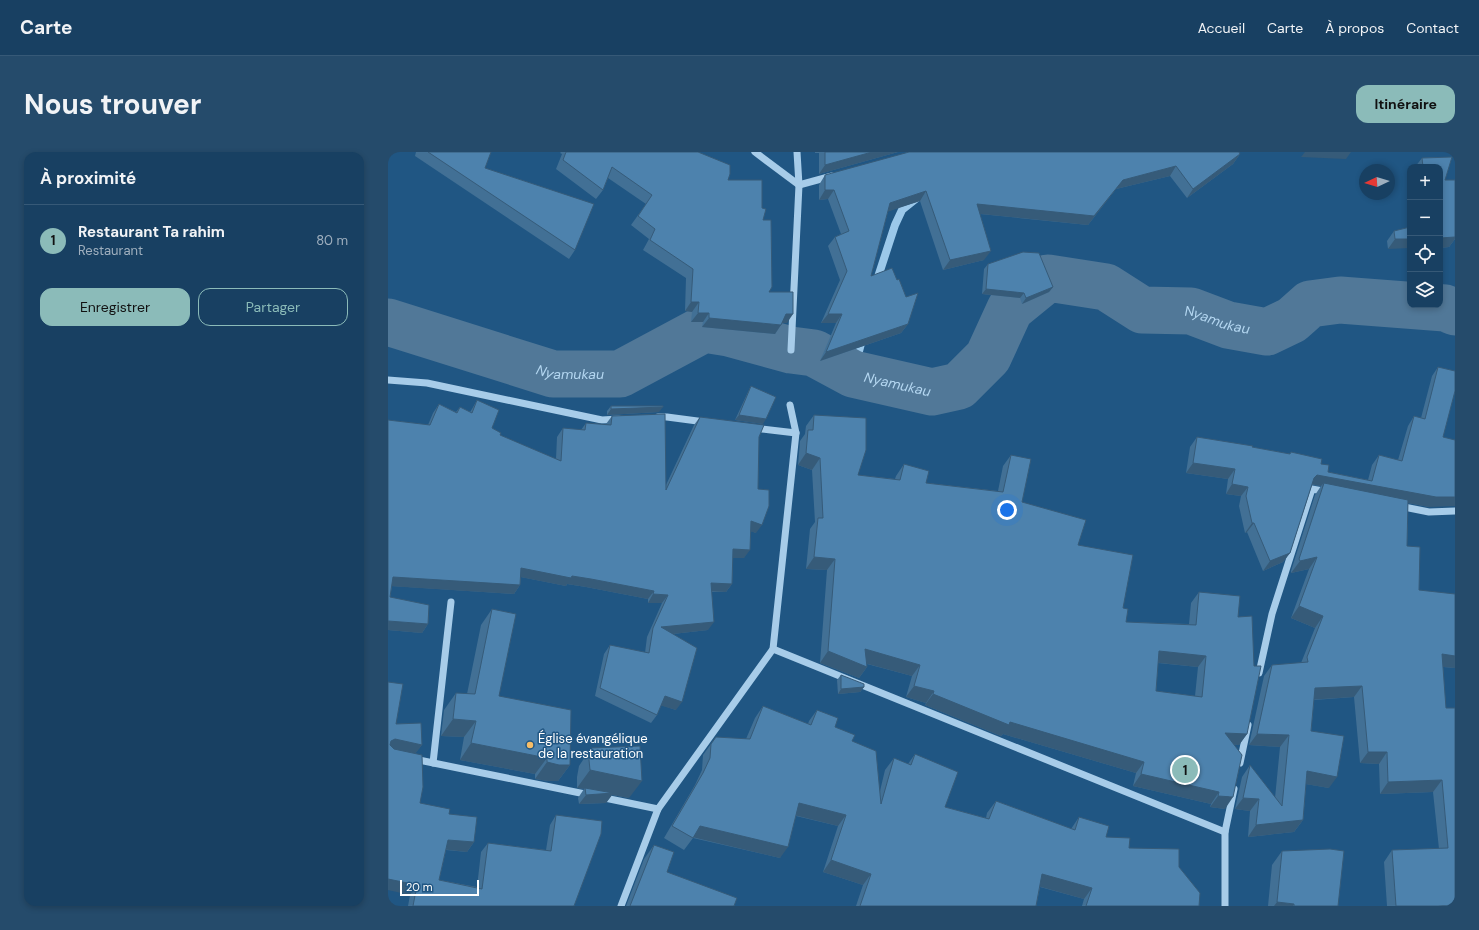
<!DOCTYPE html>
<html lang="fr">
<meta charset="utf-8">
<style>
:root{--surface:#184062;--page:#254b6b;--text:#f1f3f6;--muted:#9fafbe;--line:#365977;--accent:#8bbbb9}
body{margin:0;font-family:"DM Sans",sans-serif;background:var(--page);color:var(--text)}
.controls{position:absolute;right:12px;top:12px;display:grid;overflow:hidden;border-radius:8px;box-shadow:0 2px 6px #0003}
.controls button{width:36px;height:36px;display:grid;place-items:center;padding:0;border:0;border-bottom:1px solid var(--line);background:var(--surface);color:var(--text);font:20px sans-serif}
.compass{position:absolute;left:971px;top:12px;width:36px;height:36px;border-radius:50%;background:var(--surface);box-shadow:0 2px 6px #0003;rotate:266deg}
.scale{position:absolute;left:12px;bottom:10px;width:79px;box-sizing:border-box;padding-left:4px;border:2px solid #fff;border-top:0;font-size:11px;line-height:14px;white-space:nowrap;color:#fff;-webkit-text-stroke:3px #205683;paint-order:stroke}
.you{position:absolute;left:619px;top:358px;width:14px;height:14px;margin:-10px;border:3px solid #fff;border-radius:50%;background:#1a73e8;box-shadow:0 0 0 6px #1a73e833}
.badge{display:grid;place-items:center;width:26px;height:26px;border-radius:50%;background:var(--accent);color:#111;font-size:13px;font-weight:700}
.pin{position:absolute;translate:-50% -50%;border:2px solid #fff;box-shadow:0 1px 4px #0006}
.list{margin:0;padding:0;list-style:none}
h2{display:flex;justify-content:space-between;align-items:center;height:52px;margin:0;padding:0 16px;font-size:17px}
h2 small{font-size:13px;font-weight:400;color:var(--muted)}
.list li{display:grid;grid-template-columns:26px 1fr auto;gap:12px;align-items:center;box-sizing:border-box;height:72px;padding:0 16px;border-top:1px solid var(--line)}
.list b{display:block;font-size:15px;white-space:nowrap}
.list p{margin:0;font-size:13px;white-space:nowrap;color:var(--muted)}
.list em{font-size:13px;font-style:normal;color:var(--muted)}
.actions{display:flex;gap:8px;padding:12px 16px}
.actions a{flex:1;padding:9px 0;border:1px solid var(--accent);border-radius:12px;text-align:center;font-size:14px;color:var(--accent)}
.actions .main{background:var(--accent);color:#111}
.icon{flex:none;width:22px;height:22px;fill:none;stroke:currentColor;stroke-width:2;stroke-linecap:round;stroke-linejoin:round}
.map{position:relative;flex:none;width:1067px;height:754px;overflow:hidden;border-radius:12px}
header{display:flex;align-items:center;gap:24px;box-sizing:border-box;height:56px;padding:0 20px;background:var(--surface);border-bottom:1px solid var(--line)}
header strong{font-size:19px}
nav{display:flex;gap:22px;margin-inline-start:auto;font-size:14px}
.intro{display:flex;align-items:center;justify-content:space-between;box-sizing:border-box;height:96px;padding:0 24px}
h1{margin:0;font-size:28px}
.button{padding:10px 18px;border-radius:12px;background:var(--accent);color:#111;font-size:14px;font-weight:700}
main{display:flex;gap:24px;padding:0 24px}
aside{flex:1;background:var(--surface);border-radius:12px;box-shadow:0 2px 6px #0003}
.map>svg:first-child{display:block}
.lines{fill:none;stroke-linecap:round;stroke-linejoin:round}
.stream{stroke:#9bc8ea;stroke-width:8}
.river{stroke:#517898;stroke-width:47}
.minor{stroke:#a7cce9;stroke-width:7}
.wall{fill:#427095;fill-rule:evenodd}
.shaded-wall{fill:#365b79}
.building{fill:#4d82ad;stroke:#365b79;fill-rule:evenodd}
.poi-dot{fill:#f6bd68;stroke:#205683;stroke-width:1.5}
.labels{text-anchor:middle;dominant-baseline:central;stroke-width:3;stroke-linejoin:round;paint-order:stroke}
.poi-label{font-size:13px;fill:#fff;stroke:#205683;text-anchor:start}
.water-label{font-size:14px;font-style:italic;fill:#b3d6f0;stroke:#205683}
</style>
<header>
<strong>Carte</strong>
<nav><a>Accueil</a><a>Carte</a><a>À propos</a><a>Contact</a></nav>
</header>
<div class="intro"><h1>Nous trouver</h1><a class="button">Itinéraire</a></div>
<main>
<aside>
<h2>À proximité<small></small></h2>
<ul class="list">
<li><span class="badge">1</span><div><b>Restaurant Ta rahim</b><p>Restaurant</p></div><em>80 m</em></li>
</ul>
<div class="actions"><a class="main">Enregistrer</a><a>Partager</a></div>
</aside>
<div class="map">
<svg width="1067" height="754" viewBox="0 0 1067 754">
<rect width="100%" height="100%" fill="#205683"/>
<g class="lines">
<!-- stream -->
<g class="stream">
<polyline points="488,131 507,73 514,58 529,46"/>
<polyline points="465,222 475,184"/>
</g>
<!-- river -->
<path class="river" id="s1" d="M0,170L165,222H232L316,177L341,181L403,198L426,201L465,222L544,240L571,234L600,205L622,157L660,126L718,135L754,158L803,159L840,173L879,180L904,168L922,152L952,148L1057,156L1067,160"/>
<!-- minor -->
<g class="minor">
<polyline points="367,0 411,33"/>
<polyline points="411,33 444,24"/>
<polyline points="403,198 411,33 409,0"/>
<polyline points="0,228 39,231 214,268 231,267"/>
<polyline points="270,265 279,265 317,270"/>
<polyline points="365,276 408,281"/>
<polyline points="1011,354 1041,360 1067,359"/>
<polyline points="385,497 837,680"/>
<polyline points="871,521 884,462 924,337 940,340"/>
<polyline points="26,607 202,643"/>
<polyline points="45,611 63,450"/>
<polyline points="852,611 860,573"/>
<polyline points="212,645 270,657"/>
<polyline points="233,754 270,657 385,497 408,281 402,253"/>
<polyline points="837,754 837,680 846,637"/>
</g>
</g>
<!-- wall -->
<g class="wall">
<polygon points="28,0 103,0 97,16 187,98 181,107 27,4"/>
<polygon points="173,0 310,0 340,28 374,56 381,140 399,171 394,171 387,182 314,175 315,170 303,170 304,160 297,159 298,126 255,98 261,87 243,73 258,52 220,26 215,38 208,47 168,17 174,2 172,1"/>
<polygon points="427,0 510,0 431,22 431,1 427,1"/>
<polygon points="852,2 845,12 799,46 782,24 728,37 700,73 592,62 596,108 555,118 532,49 500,59 483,124 520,172 513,181 432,209 448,171 433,171 452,128 440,94 447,85 453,82 440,47 431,48 431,33 437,23"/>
<polygon points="1064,5 1057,28 1067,28 1067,87 1061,95 1052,96 1052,15 1027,15 1034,6"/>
<polygon points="1022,75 1000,97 999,89 1006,79"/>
<polygon points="600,112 665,135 661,140 634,152 632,146 594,142 596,117"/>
<polygon points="1050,215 1055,285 1041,355 1020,351 1019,394 1031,438 1067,516 1055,515 1067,754 999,754 996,710 1004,698 1051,697 1045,640 992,642 991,612 972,611 966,545 926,548 923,579 941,636 918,632 915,668 906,680 860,685 862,659 847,657 854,625 862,613 887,646 892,595 861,593 876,524 884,513 913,511 927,476 903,466 921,417 903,421 903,419 927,343 933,334 924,333 902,401 895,410 875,419 859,380 857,381 851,354 853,344 838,342 840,327 798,321 802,295 809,285 902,302 903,300 933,312 940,320 980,328 984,313 991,303 1010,308 1020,274 1026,264 1033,266 1044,224"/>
<polygon points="363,234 375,272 347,268 360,240"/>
<polygon points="89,248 104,276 112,283 168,307 169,285 175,276 193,278 198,271 218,272 224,264 278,333 306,273 312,265 371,285 368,381 363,379 356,406 345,406 344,432 338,440 324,440 320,478 285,482 288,558 273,553 269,563 263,571 207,544 216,502 222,493 257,501 259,485 274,451 260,451 260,447 198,435 179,432 178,434 133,425 132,433 126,442 4,434 2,445 40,472 34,481 0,478 0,268 40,273 45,261 51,252 68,260 72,255 82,260 84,257"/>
<polygon points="223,254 271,260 219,263 219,259"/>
<path d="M426,263L470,323L507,327L508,324L516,312L538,331L610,339L615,314L623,303L634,350L690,393L735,456L738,470L801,472L803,451L811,440L850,465L859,582L851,593H846L837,657L822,655L823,652L745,634L748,621L615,582L613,584L537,553L538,551L518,545L524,524L479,512V515L471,526L432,511L439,418L418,417L422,377L427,370L424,318L410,313L412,289L417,282L418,274ZM770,511L810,515L807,544L768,539Z"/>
<polygon points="104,457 111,544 182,613 170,629 160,629 147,627 147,622 72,608 76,585 53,584 56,558 68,541 79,542 93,473"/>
<polygon points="453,523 476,535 472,540 450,542 449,528"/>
<polygon points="375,554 420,572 421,569 429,558 447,575 464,589 492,639 497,618 506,606 520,612 527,602 557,655 598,666 599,661 608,649 683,677 691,665 718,685 741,696 791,715 811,754 694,754 696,747 652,735 648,754 468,754 475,733 435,720 450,674 408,664 392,706 305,686 296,698 276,686 307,633 314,618 315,603 328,585 358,587 367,566"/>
<polygon points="8,572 34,593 27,601 32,651 61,662 86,690 79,700 58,698 51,728 89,735 93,700 100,691 158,698 162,673 168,663 186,754 20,754 22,743"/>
<polygon points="203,596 241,646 224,643 218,651 191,652 190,646 196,637 189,636 189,625 191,614"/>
<polygon points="266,693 279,720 346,754 238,754 256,707"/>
<polygon points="894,699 950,754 880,754 884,713"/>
</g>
<!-- shaded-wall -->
<g class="shaded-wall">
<polygon points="484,0 510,0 431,22 437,13"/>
<polygon points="917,0 963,0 958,7 913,5"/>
<polygon points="852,2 845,12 799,46 805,37"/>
<polygon points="788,14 782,24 728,37 700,73 583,61 589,52 735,28"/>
<polygon points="437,38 446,38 440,47 431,48"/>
<polygon points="538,39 532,49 496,61 502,51"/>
<polygon points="1067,85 1067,87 1061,95 1052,96 1052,86"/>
<polygon points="1007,87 1022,87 1022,96 1000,97"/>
<polygon points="603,99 596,108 555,118 562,108"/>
<polygon points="665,135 661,140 634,152 638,146"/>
<polygon points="598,137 636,141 632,146 594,142"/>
<polygon points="303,150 311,150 304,160 297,159"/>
<polygon points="310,161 321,161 315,170 303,170"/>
<polygon points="398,162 405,162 399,171 392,171"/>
<polygon points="440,162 454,162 448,171 433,171"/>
<polygon points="321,166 393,173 387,182 314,175"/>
<polygon points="520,172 513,181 432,209 438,200"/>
<polygon points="275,255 271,260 219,263 223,257"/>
<polygon points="351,263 378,267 375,272 347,268"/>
<polygon points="418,301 432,306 424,318 410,313"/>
<polygon points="805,311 847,317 840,327 798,321"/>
<polygon points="929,323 1067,345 1067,354 1041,355 934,335 936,331 933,334 922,332 926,326"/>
<polygon points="844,332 860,335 853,344 838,342"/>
<polygon points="363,369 374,373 368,381 357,378"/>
<polygon points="864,371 866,371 859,380 857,381"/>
<polygon points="345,397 362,398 356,406 339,406"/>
<polygon points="902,401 895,410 875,419 882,409"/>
<polygon points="426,405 447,407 439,418 418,417"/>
<polygon points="929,405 921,417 903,421 912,409"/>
<polygon points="133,416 203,427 266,439 260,447 198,435 179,432 178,434 127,424"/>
<polygon points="5,425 132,433 126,442 0,434"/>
<polygon points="323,431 344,432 338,440 317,439"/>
<polygon points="265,442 280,443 274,451 260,451"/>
<polygon points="911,454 935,464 927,476 903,466"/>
<polygon points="0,469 40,472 34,481 0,478"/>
<polygon points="326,470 320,478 267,484 273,475"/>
<polygon points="477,497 532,513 524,524 469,509"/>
<polygon points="440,499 479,515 471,526 432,511"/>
<polygon points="771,499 818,504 810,515 763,510"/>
<polygon points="1054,502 1067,504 1067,516 1046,514"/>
<polygon points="526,534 546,539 538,551 518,545"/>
<polygon points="974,534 966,545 919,548 927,536"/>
<polygon points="476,535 472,540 450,542 453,537"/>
<polygon points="545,542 756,610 748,621 615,582 613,584 537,553"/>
<polygon points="277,544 294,550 288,558 271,553"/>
<polygon points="65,567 88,569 76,585 53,584"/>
<polygon points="837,581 859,582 851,593 829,592"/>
<polygon points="869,582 901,583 892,595 861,593"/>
<polygon points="7,587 34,593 27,602 1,597 3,589"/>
<polygon points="83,591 159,606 147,622 72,608"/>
<polygon points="980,600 999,600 991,612 972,611"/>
<polygon points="159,610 182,613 170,629 160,629 147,627"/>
<polygon points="202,618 254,629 241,646 224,643 218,651 191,652 198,643 197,636 196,637 189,636"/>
<polygon points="919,619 949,625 941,636 911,631"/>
<polygon points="753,622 831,640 823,652 745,634"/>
<polygon points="1054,628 1045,640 992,642 1000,630"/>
<polygon points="830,644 845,645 837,657 822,655"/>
<polygon points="855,646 871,647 862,659 847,657"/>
<polygon points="411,651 458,663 450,674 402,662"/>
<polygon points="915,668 906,680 860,685 868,673"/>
<polygon points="312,674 400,695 392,706 304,685"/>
<polygon points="60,688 86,690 79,700 53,697"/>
<polygon points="443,708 483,722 475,733 435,720"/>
<polygon points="654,722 704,736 696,747 646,733"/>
<polygon points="0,727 29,733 22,743 0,738"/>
<polygon points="889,750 906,752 905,754 886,754"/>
<polygon points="1067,753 1067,754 1050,754"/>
</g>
<!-- building -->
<g class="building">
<polygon points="40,0 103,0 97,16 206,52 187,98"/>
<polygon points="178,0 310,0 342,13 342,22 340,28 374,28 374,56 378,57 375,68 383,68 384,135 381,140 405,140 405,162 398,162 393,173 321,166 321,161 310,161 311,150 303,150 305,117 262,88 267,77 250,64 264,43 224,15 215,38 175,8"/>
<polygon points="437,0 484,0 437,13"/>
<polygon points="521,0 851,0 852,2 805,37 788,14 735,28 706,64 589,52 603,99 562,108 538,39 502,51 483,124 504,116 509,128 511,127 518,145 530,141 520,172 438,200 454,162 440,162 459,119 447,85 461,79 446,38 437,38 437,23"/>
<polygon points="1064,5 1057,28 1067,28 1067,85 1052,86 1052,15 1035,15 1034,6"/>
<polygon points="1022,75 1022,87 1007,87 1006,79"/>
<polygon points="635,100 651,101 665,135 638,146 636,141 598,137 600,112"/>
<polygon points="1050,215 1067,219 1067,239 1055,285 1067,288 1067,345 1048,345 929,323 926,326 902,401 882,409 866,371 864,371 858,344 860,335 844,332 847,317 805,311 809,285 865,294 864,295 902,302 903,300 934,307 933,312 941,313 940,320 984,329 991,303 1014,309 1026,264 1037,267"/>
<polygon points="363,234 388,245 378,267 351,263"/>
<polygon points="89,248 111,258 104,276 113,281 112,283 173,309 175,276 197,278 198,271 223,273 224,264 277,262 278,338 312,265 376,273 371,285 370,337 381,338 381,354 374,373 363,369 362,398 345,397 344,432 323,431 326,470 273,475 309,496 294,550 277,544 269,563 212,536 222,493 261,501 265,476 280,443 265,442 266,439 203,427 184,424 183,426 133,416 132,433 5,425 2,445 41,453 40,472 0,469 0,268 42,273 51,252 69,261 72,255 84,261"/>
<polygon points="223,254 275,254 275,255 223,257"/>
<path d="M426,263L478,266V298L470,323L512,328L516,312L541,319L538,331L615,340L623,303L643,307L634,350L698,368L690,393L745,403L735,456L740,457L738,470L808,473L811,440L852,444L850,465L864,464L866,514H873L859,582L837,581L854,603L845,645L830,644L831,640L753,622L756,610L622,570L621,573L545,542L546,539L526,534L532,513L477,497L479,515L440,499L447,407L426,405L430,366H435L432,306L418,301L420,278H425ZM771,499L818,504L814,545L768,539Z"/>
<polygon points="936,331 1020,348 1019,394 1032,395 1031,438 1067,442 1067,504 1054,502 1058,556 1067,556 1067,753 1050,754 1008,754 1004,698 1060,696 1054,628 1000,630 999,600 980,600 974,534 927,536 923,579 956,584 949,625 919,619 915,668 868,673 871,647 855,646 862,613 894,654 901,583 869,582 884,513 920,510 919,505 935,464 911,454 929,405 912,409 911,407"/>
<polygon points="104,457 128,462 111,544 183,558 182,613 171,613 159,610 159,606 83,591 88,569 65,567 68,541 87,542"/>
<polygon points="453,523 476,532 476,535 453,537"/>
<polygon points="0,530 15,532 8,572 33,571 34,593 7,587 3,589 2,593 6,597 34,603 35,635 32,651 62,657 61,662 89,665 86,690 60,688 51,728 94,737 100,691 163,699 168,663 214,669 213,682 186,754 25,754 29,733 0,727"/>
<polygon points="375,554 423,573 429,558 450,566 447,575 467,583 464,589 488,599 493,652 506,606 523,613 527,602 570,620 557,655 601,667 608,649 687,678 691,665 721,674 718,685 742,686 741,696 791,697 791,715 812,741 811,754 698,754 704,736 654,722 648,754 472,754 483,722 443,708 458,663 411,651 400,695 312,674 305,686 284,674 315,621 322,606 323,592 328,585 362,587"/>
<polygon points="252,594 254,629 202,618 201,608 203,596"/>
<polygon points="197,636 225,641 198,643"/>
<polygon points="266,693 286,700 279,720 349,746 346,754 242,754"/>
<polygon points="942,697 956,699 950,754 906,754 906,752 889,750 894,699"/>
</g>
<!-- markers -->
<circle class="poi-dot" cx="142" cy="593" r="4"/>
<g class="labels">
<!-- poi labels -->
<g class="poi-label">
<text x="150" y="586">Église évangélique<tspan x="150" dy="15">de la restauration</tspan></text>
</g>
<!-- water labels -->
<g class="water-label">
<text stroke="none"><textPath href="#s1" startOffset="922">Nyamukau</textPath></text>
<text stroke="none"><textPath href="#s1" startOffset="190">Nyamukau</textPath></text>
<text stroke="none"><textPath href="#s1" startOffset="538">Nyamukau</textPath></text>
</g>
</g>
</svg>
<div class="controls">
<button>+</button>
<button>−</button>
<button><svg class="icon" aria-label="locate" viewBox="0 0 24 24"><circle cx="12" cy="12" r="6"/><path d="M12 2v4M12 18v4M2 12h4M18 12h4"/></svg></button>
<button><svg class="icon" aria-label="layers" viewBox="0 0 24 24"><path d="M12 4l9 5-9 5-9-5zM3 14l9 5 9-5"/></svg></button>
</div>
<svg class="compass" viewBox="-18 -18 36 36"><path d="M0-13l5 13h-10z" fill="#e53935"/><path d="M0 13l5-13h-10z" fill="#9fafbe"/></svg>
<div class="scale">20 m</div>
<div class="you"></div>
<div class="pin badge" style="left:797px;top:618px">1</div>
</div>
</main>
